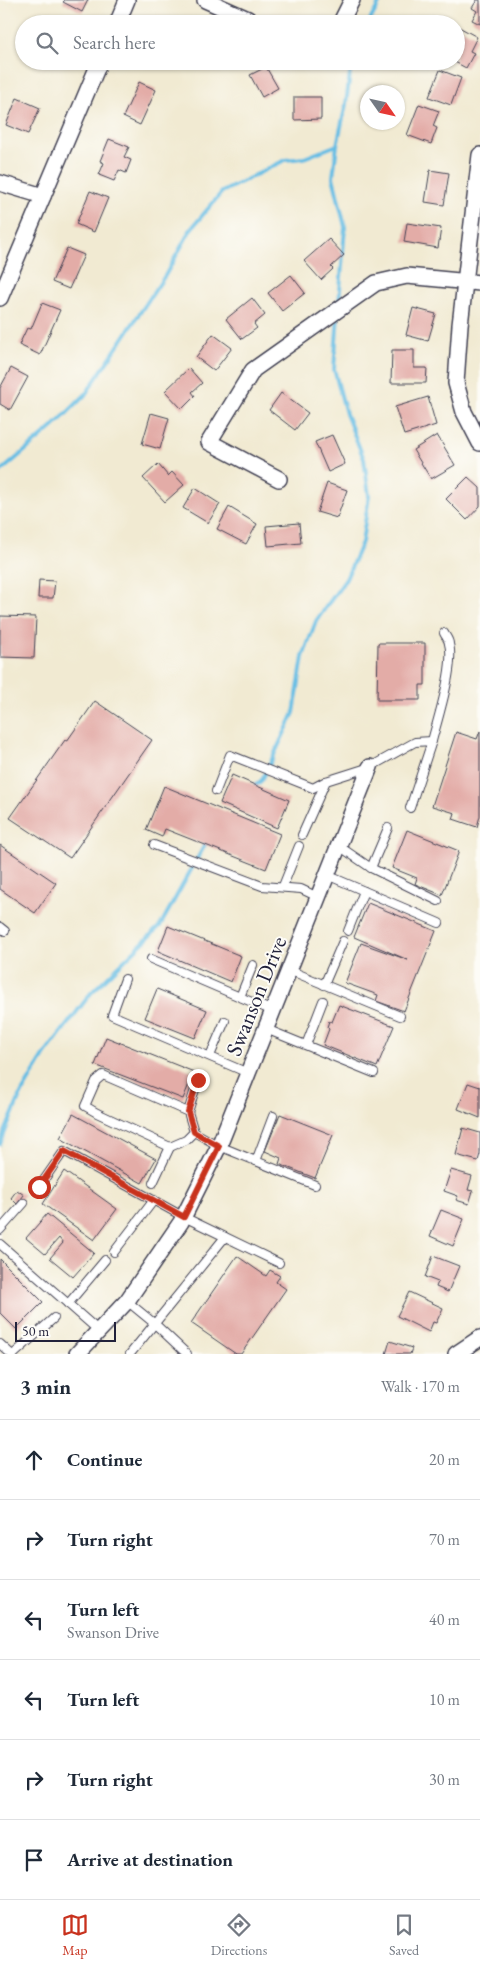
<!DOCTYPE html>
<meta charset="utf-8">
<style>
:root{--surface:#fff;--page:#f2f2f3;--text:#1f2937;--muted:#747a83;--line:#e0e1e3;--accent:#c8321e}
body{margin:0;font-family:"EB Garamond",serif;background:var(--page);color:var(--text)}
.compass{position:absolute;left:360px;top:85px;width:45px;height:45px;border-radius:50%;background:var(--surface);box-shadow:0 1px 4px #0004;rotate:124deg}
.scale{position:absolute;left:15px;bottom:12px;width:101px;box-sizing:border-box;padding-left:5px;border:2px solid #22223b;border-top:0;font-size:14px;line-height:18px;white-space:nowrap;color:#22223b;-webkit-text-stroke:4px #fdfcf7;paint-order:stroke}
.stop{position:absolute;width:15px;height:15px;margin:-11px;border:4px solid #c8321e;border-radius:50%;background:#fff}
.stop.end{background:#c8321e;border-color:#fff;box-shadow:0 1px 5px #0008}
.list{margin:0;padding:0;list-style:none}
h2{display:flex;justify-content:space-between;align-items:center;height:65px;margin:0;padding:0 20px;font-size:21px}
h2 small{font-size:16px;font-weight:400;color:var(--muted)}
.list li{display:grid;grid-template-columns:32px 1fr auto;gap:15px;align-items:center;box-sizing:border-box;height:80px;padding:0 20px;border-top:1px solid var(--line)}
.list b{display:block;font-size:19px;white-space:nowrap}
.list p{margin:0;font-size:16px;white-space:nowrap;color:var(--muted)}
.list em{font-size:16px;font-style:normal;color:var(--muted)}
.icon{flex:none;width:28px;height:28px;fill:none;stroke:currentColor;stroke-width:2;stroke-linecap:round;stroke-linejoin:round}
.map{position:relative;flex:none;width:480px;height:1354px;overflow:hidden}
.search{position:absolute;background:var(--surface);box-shadow:0 1px 4px #0004;left:15px;right:15px;top:15px;height:55px;display:flex;align-items:center;gap:12px;box-sizing:border-box;padding:0 18px;border-radius:28px;color:var(--muted);font-size:19px}
.sheet{height:545px;background:var(--surface)}
nav{display:flex;justify-content:space-around;align-items:center;box-sizing:border-box;height:70px;border-top:1px solid var(--line);background:var(--surface);font-size:14px;color:var(--muted)}
nav a{display:grid;justify-items:center;gap:2px}
nav .on{color:var(--accent)}
.map>svg:first-child{display:block}
.lines{fill:none;stroke-linecap:round;stroke-linejoin:round}
.stream{stroke:#68bee4;stroke-width:4}
.building{fill:#e3aca7}
.service-casing{stroke:#414052;stroke-width:10}
.minor-casing{stroke:#414052;stroke-width:18}
.service{stroke:#fff;stroke-width:8}
.minor{stroke:#fff;stroke-width:15}
.route{stroke:#c8321e;stroke-width:6}
.labels{text-anchor:middle;dominant-baseline:central;stroke-width:4;stroke-linejoin:round;paint-order:stroke}
.street-label{font-size:22px;fill:#22223b;stroke:#fdfcf7}
</style>
<div class="map">
<svg width="480" height="1354" viewBox="0 0 480 1354">
<rect width="100%" height="100%" fill="#fdfcf7"/>
<filter id="ink" filterUnits="userSpaceOnUse"><feTurbulence type="fractalNoise" baseFrequency=".02" numOctaves="2"/><feDisplacementMap in="SourceGraphic" scale="10" xChannelSelector="R" yChannelSelector="G"/><feConvolveMatrix kernelMatrix="1 2 1 2 8 2 1 2 1" color-interpolation-filters="sRGB"/></filter>
<filter id="wash" filterUnits="userSpaceOnUse"><feTurbulence type="fractalNoise" baseFrequency=".0096" numOctaves="4" result="noise"/><feDisplacementMap in="SourceGraphic" scale="20" xChannelSelector="R" yChannelSelector="G"/><feGaussianBlur stdDeviation="1.12" result="paint"/><feColorMatrix in="noise" values="0 0 0 0 0 0 0 0 0 0 0 0 0 0 0 0 0 1.4 0 .05"/><feComposite in="paint" operator="in"/></filter>
<g filter="url(#wash)">
<rect width="100%" height="100%" fill="#f1ead2"/>
<g class="lines">
<!-- stream -->
<g class="stream">
<polyline points="368,24 381,0"/>
<polyline points="339,303 345,227 333,177 337,145 346,104 350,73 353,61"/>
<polyline points="0,472 53,427 85,395 166,274 191,229 222,192 285,160 304,158 337,145"/>
<polyline points="251,789 262,780 294,713 303,657 316,621 346,579 362,542 369,496 364,459 346,414 334,369 338,315"/>
<polyline points="0,1144 21,1094 45,1054 91,993 160,926 207,841"/>
</g>
</g>
<g id="blocks">
<!-- building -->
<g class="building">
<polygon points="65,0 88,0 82,12 63,2"/>
<polygon points="477,0 480,0 480,24 472,20 477,11 472,8"/>
<polygon points="52,19 64,24 50,24"/>
<polygon points="459,27 477,37 470,51 474,53 466,68 453,61 456,61 456,31"/>
<polygon points="41,61 56,61 54,66"/>
<polygon points="266,67 278,88 262,97 250,75"/>
<polygon points="440,70 461,78 451,105 429,97"/>
<polygon points="139,82 156,90 140,125 123,117"/>
<polygon points="294,97 321,97 321,119 294,120"/>
<polygon points="17,98 40,108 28,134 6,125"/>
<polygon points="419,104 439,111 433,126 437,128 431,144 407,135"/>
<polygon points="109,139 129,147 124,157 131,160 126,173 119,170 114,181 99,175 104,163 100,161"/>
<polygon points="430,170 449,173 444,205 425,202"/>
<polygon points="90,191 108,198 94,232 76,224"/>
<polygon points="407,223 441,228 438,248 404,242"/>
<polygon points="329,239 344,255 331,267 333,269 321,280 304,261"/>
<polygon points="67,248 84,255 69,289 52,282"/>
<polygon points="291,275 305,293 282,311 268,293"/>
<polygon points="252,298 265,315 254,324 257,328 242,339 226,319"/>
<polygon points="42,303 60,310 40,355 19,345 27,328 31,329"/>
<polygon points="413,308 436,314 428,341 406,335"/>
<polygon points="213,334 232,348 214,371 196,357"/>
<polygon points="392,350 414,350 414,368 427,368 426,383 391,383"/>
<polygon points="11,368 28,377 10,410 0,404 0,388"/>
<polygon points="189,368 202,383 192,392 195,396 182,409 165,391"/>
<polygon points="281,393 308,413 295,430 269,410"/>
<polygon points="428,397 436,425 404,435 395,407"/>
<polygon points="151,413 169,418 160,449 142,444"/>
<polygon points="332,435 345,464 328,472 315,442"/>
<polygon points="437,435 455,465 431,479 413,450"/>
<polygon points="158,464 168,476 172,472 184,485 165,502 143,478"/>
<polygon points="468,477 480,488 480,506 467,520 446,499"/>
<polygon points="327,483 347,490 337,518 317,512"/>
<polygon points="195,488 220,504 208,523 183,508"/>
<polygon points="229,507 257,524 246,544 217,529"/>
<polygon points="299,523 301,543 268,546 266,526"/>
<polygon points="39,580 55,581 53,598 38,598"/>
<polygon points="0,616 36,617 34,658 0,657"/>
<polygon points="378,643 425,643 425,685 420,685 420,700 377,700"/>
<polygon points="95,701 152,740 70,858 10,818 65,740 67,741"/>
<polygon points="480,731 480,816 477,827 453,819 455,813 432,806 456,732 477,739"/>
<polygon points="232,775 289,800 277,828 220,803"/>
<polygon points="164,786 280,834 266,869 165,829 162,837 146,830"/>
<polygon points="407,830 459,851 442,895 415,884 417,878 392,868"/>
<polygon points="0,845 56,883 35,913 0,889"/>
<polygon points="368,903 436,931 404,1011 376,1001 378,995 345,983 361,943 408,960 354,937"/>
<polygon points="168,926 241,956 231,982 158,951"/>
<polygon points="157,989 207,1010 195,1038 145,1018"/>
<polygon points="339,1005 394,1026 377,1067 323,1045 329,1029 327,1027 329,1021 332,1022"/>
<polygon points="106,1037 194,1072 183,1099 95,1065"/>
<polygon points="468,1083 480,1087 480,1118 458,1109"/>
<polygon points="73,1114 156,1159 142,1183 60,1138"/>
<polygon points="280,1114 333,1135 315,1178 279,1164 281,1158 265,1151"/>
<polygon points="463,1128 480,1133 480,1154 478,1161 456,1155"/>
<polygon points="451,1170 472,1176 468,1190 473,1191 469,1204 456,1200 458,1196 444,1191"/>
<polygon points="64,1171 117,1209 94,1240 43,1204"/>
<polygon points="17,1190 24,1195 17,1204 11,1198"/>
<polygon points="441,1210 464,1219 453,1246 430,1236"/>
<polygon points="47,1214 94,1253 73,1277 50,1258 63,1243 59,1238 45,1254 26,1238"/>
<polygon points="237,1256 266,1276 270,1270 280,1276 276,1282 286,1289 241,1354 236,1354 191,1323"/>
<polygon points="433,1256 459,1266 448,1292 436,1287 438,1282 425,1277"/>
<polygon points="0,1259 43,1302 16,1329 0,1313"/>
<polygon points="409,1292 443,1308 436,1323 433,1322 429,1332 397,1316"/>
<polygon points="390,1341 412,1348 410,1354 386,1354"/>
</g>
</g>
</g>
<g filter="url(#ink)">
<use href="#blocks" fill-opacity="0" stroke="#414052" stroke-width="1"/>
<g class="lines">
<!-- service casing -->
<g class="service-casing">
<g id="service">
<path d="M432,741C438,718 455,665 449,644C449,640 446,637 444,633"/>
<polyline points="216,791 230,755 313,788 326,781"/>
<polyline points="302,835 326,781 370,767 415,742 432,741 410,808"/>
<polyline points="154,845 262,886 301,889 318,897"/>
<polyline points="339,846 371,868 438,901"/>
<polyline points="371,868 388,828"/>
<polyline points="327,875 439,923"/>
<polyline points="283,886 299,846"/>
<polyline points="0,927 5,931"/>
<polyline points="348,931 364,891"/>
<polyline points="151,959 273,1011"/>
<polyline points="289,970 400,1016"/>
<polyline points="125,979 112,1015 248,1073"/>
<polyline points="324,985 343,941"/>
<polyline points="240,997 253,965"/>
<polyline points="266,1029 374,1073"/>
<polyline points="306,1045 323,1001"/>
<polyline points="210,1056 225,1021"/>
<polyline points="188,1112 198,1080"/>
<polyline points="194,1132 188,1112 103,1075 96,1081 85,1106 97,1113 170,1147 186,1140 194,1132 219,1146 315,1185"/>
<polyline points="256,1161 273,1116"/>
<polyline points="153,1183 170,1147"/>
<polyline points="39,1187 64,1151 184,1217 279,1263"/>
<polyline points="0,1230 24,1203"/>
<polyline points="0,1244 99,1331"/>
<polyline points="114,1252 154,1200"/>
<polyline points="127,1301 155,1324 187,1354"/>
<polyline points="68,1304 105,1260"/>
<polyline points="0,1344 11,1354"/>
<polyline points="14,1354 54,1318"/>
<polyline points="130,1354 225,1237"/>
</g>
</g>
<!-- minor casing -->
<g class="minor-casing">
<g id="minor">
<polyline points="205,0 248,19"/>
<polyline points="117,24 127,0"/>
<polyline points="340,24 352,0"/>
<polyline points="480,155 460,325 456,383 464,412 480,443"/>
<polyline points="0,183 43,196"/>
<polyline points="0,298 100,61"/>
<polyline points="279,479 209,442 253,370 376,283 407,276 480,283"/>
<polyline points="77,1354 127,1301 181,1222 219,1146 370,767"/>
<polyline points="456,1354 480,1338"/>
</g>
</g>
<!-- service -->
<use href="#service" class="service"/>
<!-- minor -->
<use href="#minor" class="minor"/>
</g>
</g>
<g class="lines" filter="url(#ink)">
<!-- route -->
<polyline class="route" points="39,1187 64,1151 184,1217 219,1146 194,1132 188,1112 198,1080"/>
</g>
<g class="labels">
<!-- street labels -->
<g class="street-label">
<text transform="translate(256 996) rotate(-68)">Swanson Drive</text>
</g>
</g>
</svg>
<svg class="compass" viewBox="-18 -18 36 36"><path d="M0-13l5 13h-10z" fill="#e53935"/><path d="M0 13l5-13h-10z" fill="#747a83"/></svg>
<div class="scale">50 m</div>
<div class="stop" style="left:39px;top:1187px"></div>
<div class="stop end" style="left:198px;top:1080px"></div>
<div class="search"><svg class="icon" aria-label="search" viewBox="0 0 24 24"><circle cx="10" cy="10" r="6"/><path d="M15 15l6 6"/></svg>Search here</div>
</div>
<section class="sheet">
<h2>3 min<small>Walk · 170 m</small></h2>
<ul class="list">
<li><svg class="icon" aria-label="ahead" viewBox="0 0 24 24"><path d="M12 20V5M6 11l6-6 6 6"/></svg><div><b>Continue</b></div><em>20 m</em></li>
<li><svg class="icon" aria-label="right" viewBox="0 0 24 24"><path d="M7 20v-9h11M14 6l5 5-5 5"/></svg><div><b>Turn right</b></div><em>70 m</em></li>
<li><svg class="icon" aria-label="left" viewBox="0 0 24 24"><path d="M17 20v-9H6M10 6l-5 5 5 5"/></svg><div><b>Turn left</b><p>Swanson Drive</p></div><em>40 m</em></li>
<li><svg class="icon" aria-label="left" viewBox="0 0 24 24"><path d="M17 20v-9H6M10 6l-5 5 5 5"/></svg><div><b>Turn left</b></div><em>10 m</em></li>
<li><svg class="icon" aria-label="right" viewBox="0 0 24 24"><path d="M7 20v-9h11M14 6l5 5-5 5"/></svg><div><b>Turn right</b></div><em>30 m</em></li>
<li><svg class="icon" aria-label="arrive" viewBox="0 0 24 24"><path d="M6 21V4h12l-3 4 3 4H6"/></svg><div><b>Arrive at destination</b></div></li>
</ul>
</section>
<nav>
<a class="on"><svg class="icon" aria-label="map" viewBox="0 0 24 24"><path d="M3 6l6-2 6 2 6-2v14l-6 2-6-2-6 2zM9 4v14M15 6v14"/></svg>Map</a>
<a><svg class="icon" aria-label="directions" viewBox="0 0 24 24"><path d="M12 3l9 9-9 9-9-9zM9 14v-3h6M13 9l2 2-2 2"/></svg>Directions</a>
<a><svg class="icon" aria-label="saved" viewBox="0 0 24 24"><path d="M7 4h10v16l-5-4-5 4z"/></svg>Saved</a>
</nav>
